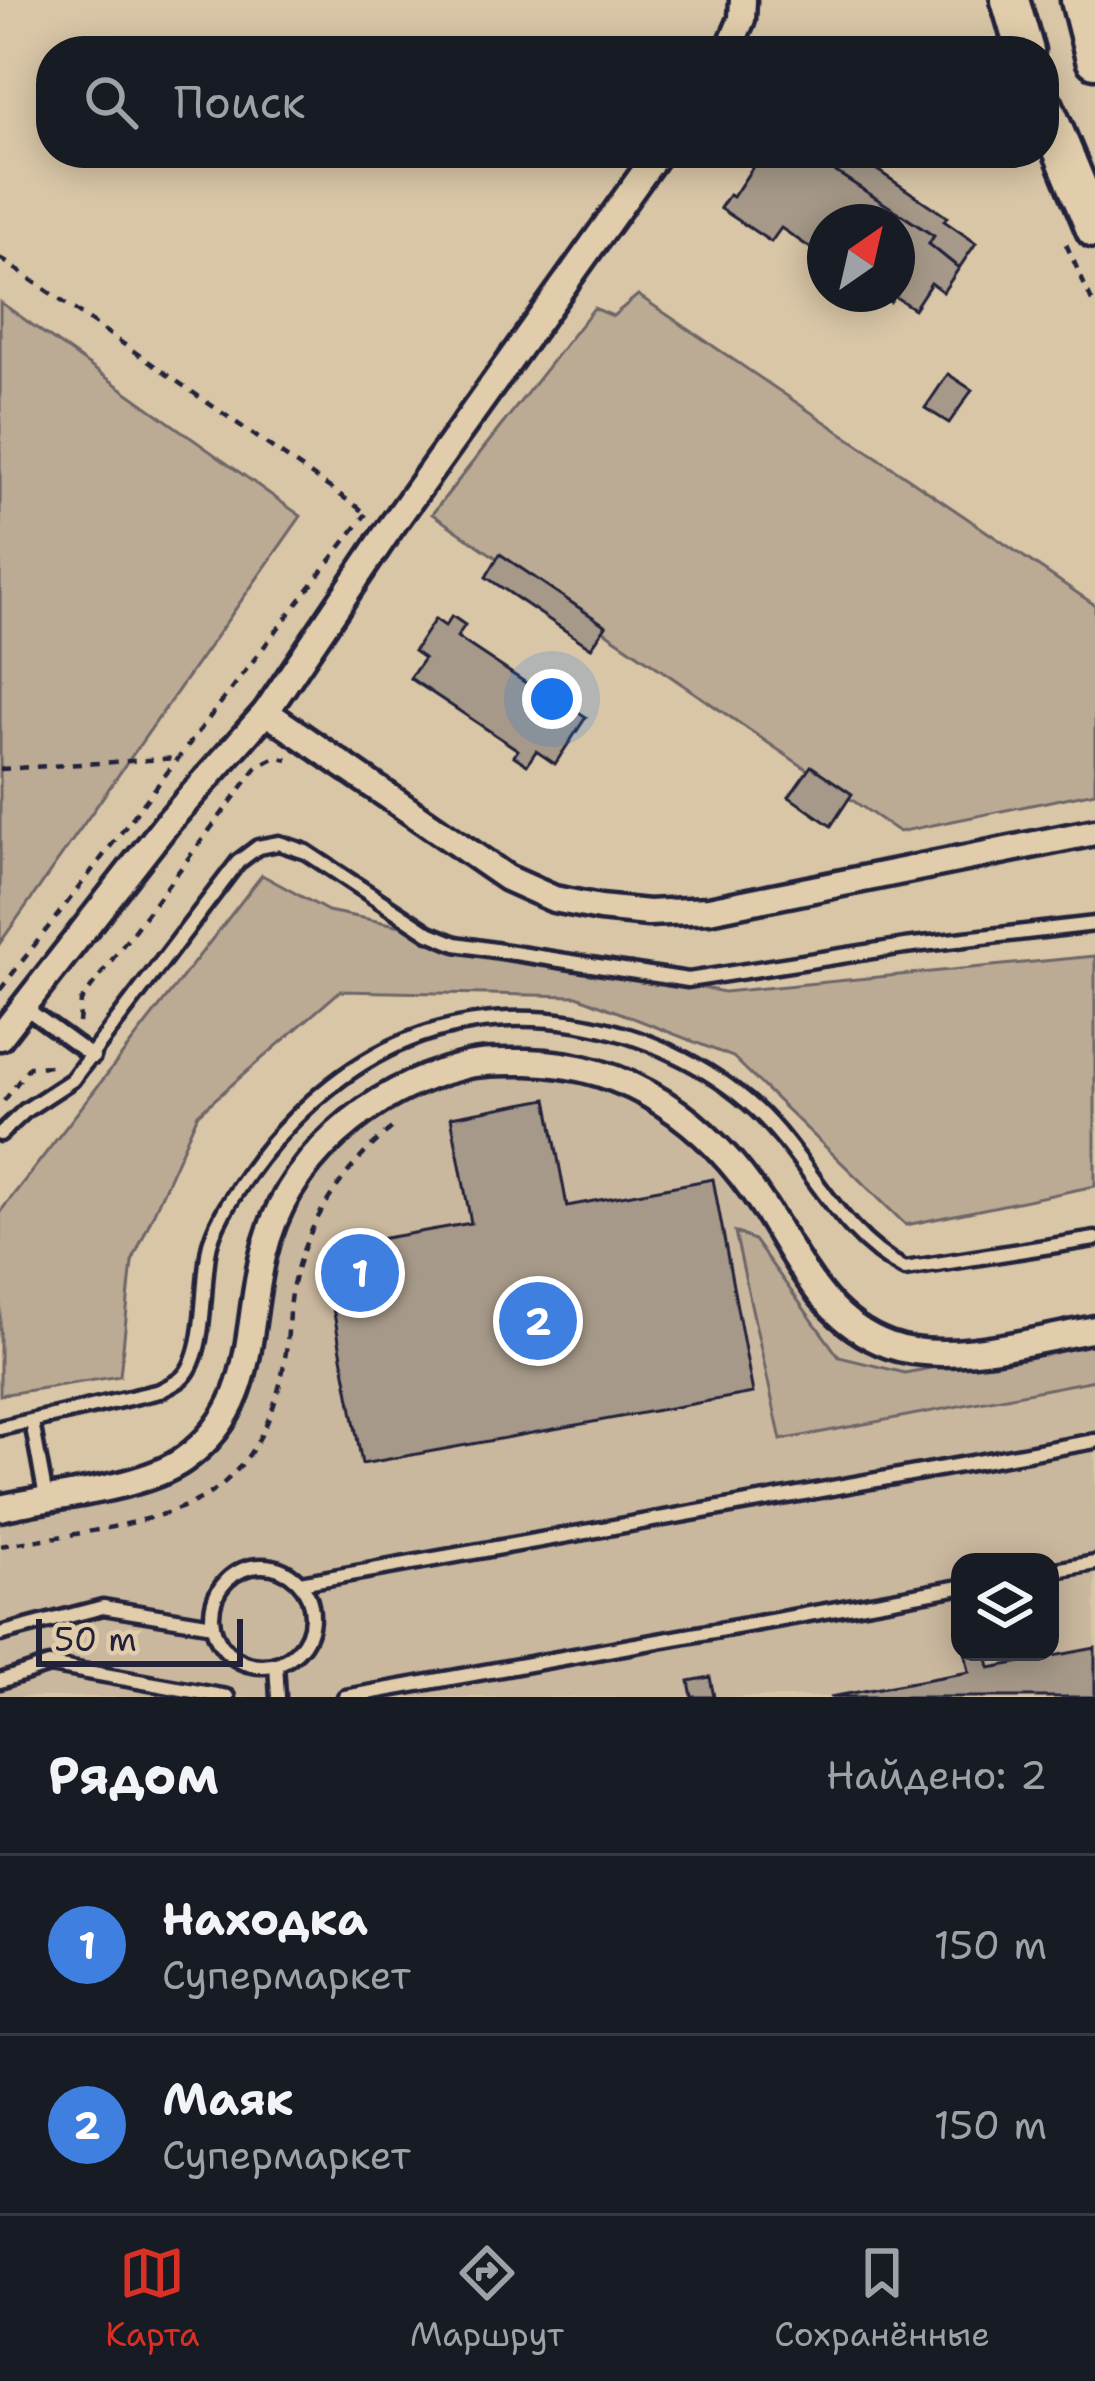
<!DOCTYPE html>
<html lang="ru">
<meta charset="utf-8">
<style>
:root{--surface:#171b24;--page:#242831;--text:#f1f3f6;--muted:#9ea1a6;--line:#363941;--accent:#d93025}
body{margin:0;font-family:"Shantell Sans",sans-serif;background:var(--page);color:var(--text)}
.controls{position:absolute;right:36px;bottom:36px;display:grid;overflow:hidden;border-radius:24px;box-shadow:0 6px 30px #0003}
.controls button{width:108px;height:108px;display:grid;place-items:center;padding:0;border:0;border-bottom:3px solid var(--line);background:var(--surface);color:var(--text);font:60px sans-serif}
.compass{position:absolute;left:807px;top:204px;width:108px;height:108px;border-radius:50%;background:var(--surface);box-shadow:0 6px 30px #0003;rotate:34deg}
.scale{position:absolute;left:36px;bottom:30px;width:207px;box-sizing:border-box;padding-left:12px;border:6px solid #22223b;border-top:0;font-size:33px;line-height:42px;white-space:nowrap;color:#22223b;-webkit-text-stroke:9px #e1cdab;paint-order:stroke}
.you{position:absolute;left:552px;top:699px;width:42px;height:42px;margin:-30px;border:9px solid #fff;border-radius:50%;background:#1a73e8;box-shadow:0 0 0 18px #1a73e833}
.badge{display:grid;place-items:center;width:78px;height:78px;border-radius:50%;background:var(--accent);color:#fff;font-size:39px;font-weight:700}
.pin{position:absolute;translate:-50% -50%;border:6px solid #fff;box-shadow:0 3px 12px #0006}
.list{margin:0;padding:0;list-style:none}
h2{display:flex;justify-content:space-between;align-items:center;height:156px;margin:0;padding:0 48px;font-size:51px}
h2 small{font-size:39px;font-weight:400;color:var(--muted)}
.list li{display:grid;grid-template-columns:78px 1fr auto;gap:36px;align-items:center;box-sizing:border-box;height:180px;padding:0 48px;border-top:3px solid var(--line)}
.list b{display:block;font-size:45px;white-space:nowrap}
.list p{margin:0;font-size:39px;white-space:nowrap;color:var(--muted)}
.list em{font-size:39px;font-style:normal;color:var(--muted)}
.icon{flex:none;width:66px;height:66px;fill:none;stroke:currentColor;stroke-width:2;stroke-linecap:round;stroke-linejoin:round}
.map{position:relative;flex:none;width:1095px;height:1697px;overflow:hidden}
.search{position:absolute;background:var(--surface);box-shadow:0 6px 30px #0003;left:36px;right:36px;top:36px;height:132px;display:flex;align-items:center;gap:30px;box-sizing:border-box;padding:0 42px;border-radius:48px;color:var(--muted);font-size:45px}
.sheet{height:516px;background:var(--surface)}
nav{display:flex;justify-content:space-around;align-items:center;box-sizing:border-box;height:168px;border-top:3px solid var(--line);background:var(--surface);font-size:33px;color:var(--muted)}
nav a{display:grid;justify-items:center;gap:6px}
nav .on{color:var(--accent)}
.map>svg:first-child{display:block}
.built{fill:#cab89e;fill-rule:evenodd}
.green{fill:#bbab95;stroke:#6e6668;stroke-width:3}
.building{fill:#a69989;stroke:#22223b;stroke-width:3}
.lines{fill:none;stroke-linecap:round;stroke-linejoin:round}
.service-casing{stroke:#22223b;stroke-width:21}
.minor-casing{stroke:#22223b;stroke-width:33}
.primary-casing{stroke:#22223b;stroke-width:45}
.path{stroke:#22223b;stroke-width:4.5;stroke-dasharray:9 9;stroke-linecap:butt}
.service{stroke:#e1cdab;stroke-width:12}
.minor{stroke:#e1cdab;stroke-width:24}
.primary{stroke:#e1cdab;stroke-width:36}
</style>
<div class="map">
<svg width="1095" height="1697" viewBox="0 0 1095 1697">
<rect width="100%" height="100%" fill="#d9c6a7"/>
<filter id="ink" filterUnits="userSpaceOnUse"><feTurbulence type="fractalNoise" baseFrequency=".00833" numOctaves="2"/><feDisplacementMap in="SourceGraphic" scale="24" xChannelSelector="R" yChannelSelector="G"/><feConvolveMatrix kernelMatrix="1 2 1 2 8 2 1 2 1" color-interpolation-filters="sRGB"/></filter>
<g filter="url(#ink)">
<!-- built -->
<path class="built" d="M513,1062L617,1078L707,1135L845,1322L943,1353L1095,1323V1697H0V1512L150,1477L226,1416L290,1189L378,1103ZM960,1562H1050V1652H960Z"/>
<!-- green -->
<g class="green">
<polygon points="638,295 1095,605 1095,792 899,832 432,514 594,308 613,316"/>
<polygon points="0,302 301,516 0,943"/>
<polygon points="262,875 328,911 724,992 1095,956 1095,1186 906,1225 733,1057 577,996 340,991 198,1114 132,1262 120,1376 0,1395 0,1212"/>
<polygon points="735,1232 754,1240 839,1357 905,1373 1095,1337 1095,1380 781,1440"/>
</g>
<!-- building -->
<g class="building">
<polygon points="762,153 807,153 824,163 934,236 929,244 959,268 943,292 931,283 914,309 894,296 890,302 879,294 897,294 897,222 825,222 825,258 781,228 771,242 720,208 729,195 733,197"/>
<polygon points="807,153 852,153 947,217 944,221 976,243 959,268 929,244 934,236"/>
<polygon points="948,374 972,390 949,423 925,408"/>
<polygon points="500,554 606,626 591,648 486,577"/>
<polygon points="452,616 465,625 457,637 550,699 552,695 586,717 555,764 536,751 527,765 514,756 518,750 410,678 424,658 414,651 435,619 445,626"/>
<polygon points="811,766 852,794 831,826 789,797"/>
<polygon points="547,1099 567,1206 713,1179 753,1393 362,1464 322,1249 471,1223 451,1117"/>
<polygon points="1095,1648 1095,1697 830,1697 969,1672 965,1652 987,1652 990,1668"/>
<polygon points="710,1677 714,1697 692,1697 689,1681"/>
</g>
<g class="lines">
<!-- service casing -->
<g class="service-casing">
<g id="service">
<polyline points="24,1007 93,1057"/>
<polyline points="0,1134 26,1110 72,1080 238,862 258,847 279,843 306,852 429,933 456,944 688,980 905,946 1095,924"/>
<polyline points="32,1422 46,1497"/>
<path d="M0,1428L160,1391C167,1387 177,1383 183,1377C208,1351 201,1279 210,1244C214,1229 221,1216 229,1203C265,1144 315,1090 375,1056C496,987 658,1019 757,1110C810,1160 838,1235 905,1269L1095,1239"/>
<circle cx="262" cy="1616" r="50"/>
<polyline points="1050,1571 1095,1563"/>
<polyline points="300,1583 1095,1441"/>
<polyline points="0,1634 103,1607 213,1625"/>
<polyline points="276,1664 278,1697"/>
<polyline points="0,1681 49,1665 227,1697"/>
<polyline points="345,1697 960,1587"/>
</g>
</g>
<!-- minor casing -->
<g class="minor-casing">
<g id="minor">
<polyline points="728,51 742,19 743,0"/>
<polyline points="266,712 507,878 554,899 600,908 648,913 709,910 1095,832"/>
<polyline points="0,1037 168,822 266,712 386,534 658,153"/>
<path d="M0,1508C51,1496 142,1489 183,1460C257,1408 245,1333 263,1256C285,1160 370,1089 464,1066C483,1061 507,1062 527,1062C630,1064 709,1122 764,1207C799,1261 823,1321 889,1345C946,1366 1036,1340 1095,1329"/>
</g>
</g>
<!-- primary casing -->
<g class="primary-casing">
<g id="primary">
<polyline points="1010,0 1025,51"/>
<polyline points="1080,0 1095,59"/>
<polyline points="1044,106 1095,229"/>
</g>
</g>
<!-- path -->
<g class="path">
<polyline points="1066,244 1095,308"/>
<polyline points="0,258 366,513"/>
<polyline points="0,769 180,758"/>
<polyline points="0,990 366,514"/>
<polyline points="79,1023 81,1001 257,767 276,757 288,760"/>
<polyline points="4,1101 29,1067 53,1066"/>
<path d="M0,1546C58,1536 174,1524 219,1487C263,1451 281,1398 287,1343C289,1325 288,1306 292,1289C306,1222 345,1165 398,1123"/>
</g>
<!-- service -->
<use href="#service" class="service"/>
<!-- minor -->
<use href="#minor" class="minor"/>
<!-- primary -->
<use href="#primary" class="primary"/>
</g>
</g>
</svg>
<div class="controls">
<button><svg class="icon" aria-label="layers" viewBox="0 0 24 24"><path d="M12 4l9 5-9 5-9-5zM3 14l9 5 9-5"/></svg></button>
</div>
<svg class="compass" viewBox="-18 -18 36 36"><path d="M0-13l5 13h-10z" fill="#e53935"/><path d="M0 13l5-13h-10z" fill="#9ea1a6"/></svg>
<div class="scale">50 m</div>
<div class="you"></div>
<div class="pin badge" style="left:360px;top:1273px;background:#3f7fe0">1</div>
<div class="pin badge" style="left:538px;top:1321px;background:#3f7fe0">2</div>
<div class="search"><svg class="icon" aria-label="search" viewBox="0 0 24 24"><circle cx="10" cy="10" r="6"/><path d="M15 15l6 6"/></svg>Поиск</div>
</div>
<section class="sheet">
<h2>Рядом<small>Найдено: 2</small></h2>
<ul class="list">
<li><span class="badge" style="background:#3f7fe0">1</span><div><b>Находка</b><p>Супермаркет</p></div><em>150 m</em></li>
<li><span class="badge" style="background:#3f7fe0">2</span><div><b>Маяк</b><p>Супермаркет</p></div><em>150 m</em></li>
</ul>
</section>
<nav>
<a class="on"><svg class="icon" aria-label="map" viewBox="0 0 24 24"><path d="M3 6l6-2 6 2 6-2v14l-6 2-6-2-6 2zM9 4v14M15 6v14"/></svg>Карта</a>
<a><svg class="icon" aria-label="directions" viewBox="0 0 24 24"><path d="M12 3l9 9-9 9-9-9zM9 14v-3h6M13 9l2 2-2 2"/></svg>Маршрут</a>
<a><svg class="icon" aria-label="saved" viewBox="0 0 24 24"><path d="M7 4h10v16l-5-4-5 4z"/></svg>Сохранённые</a>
</nav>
